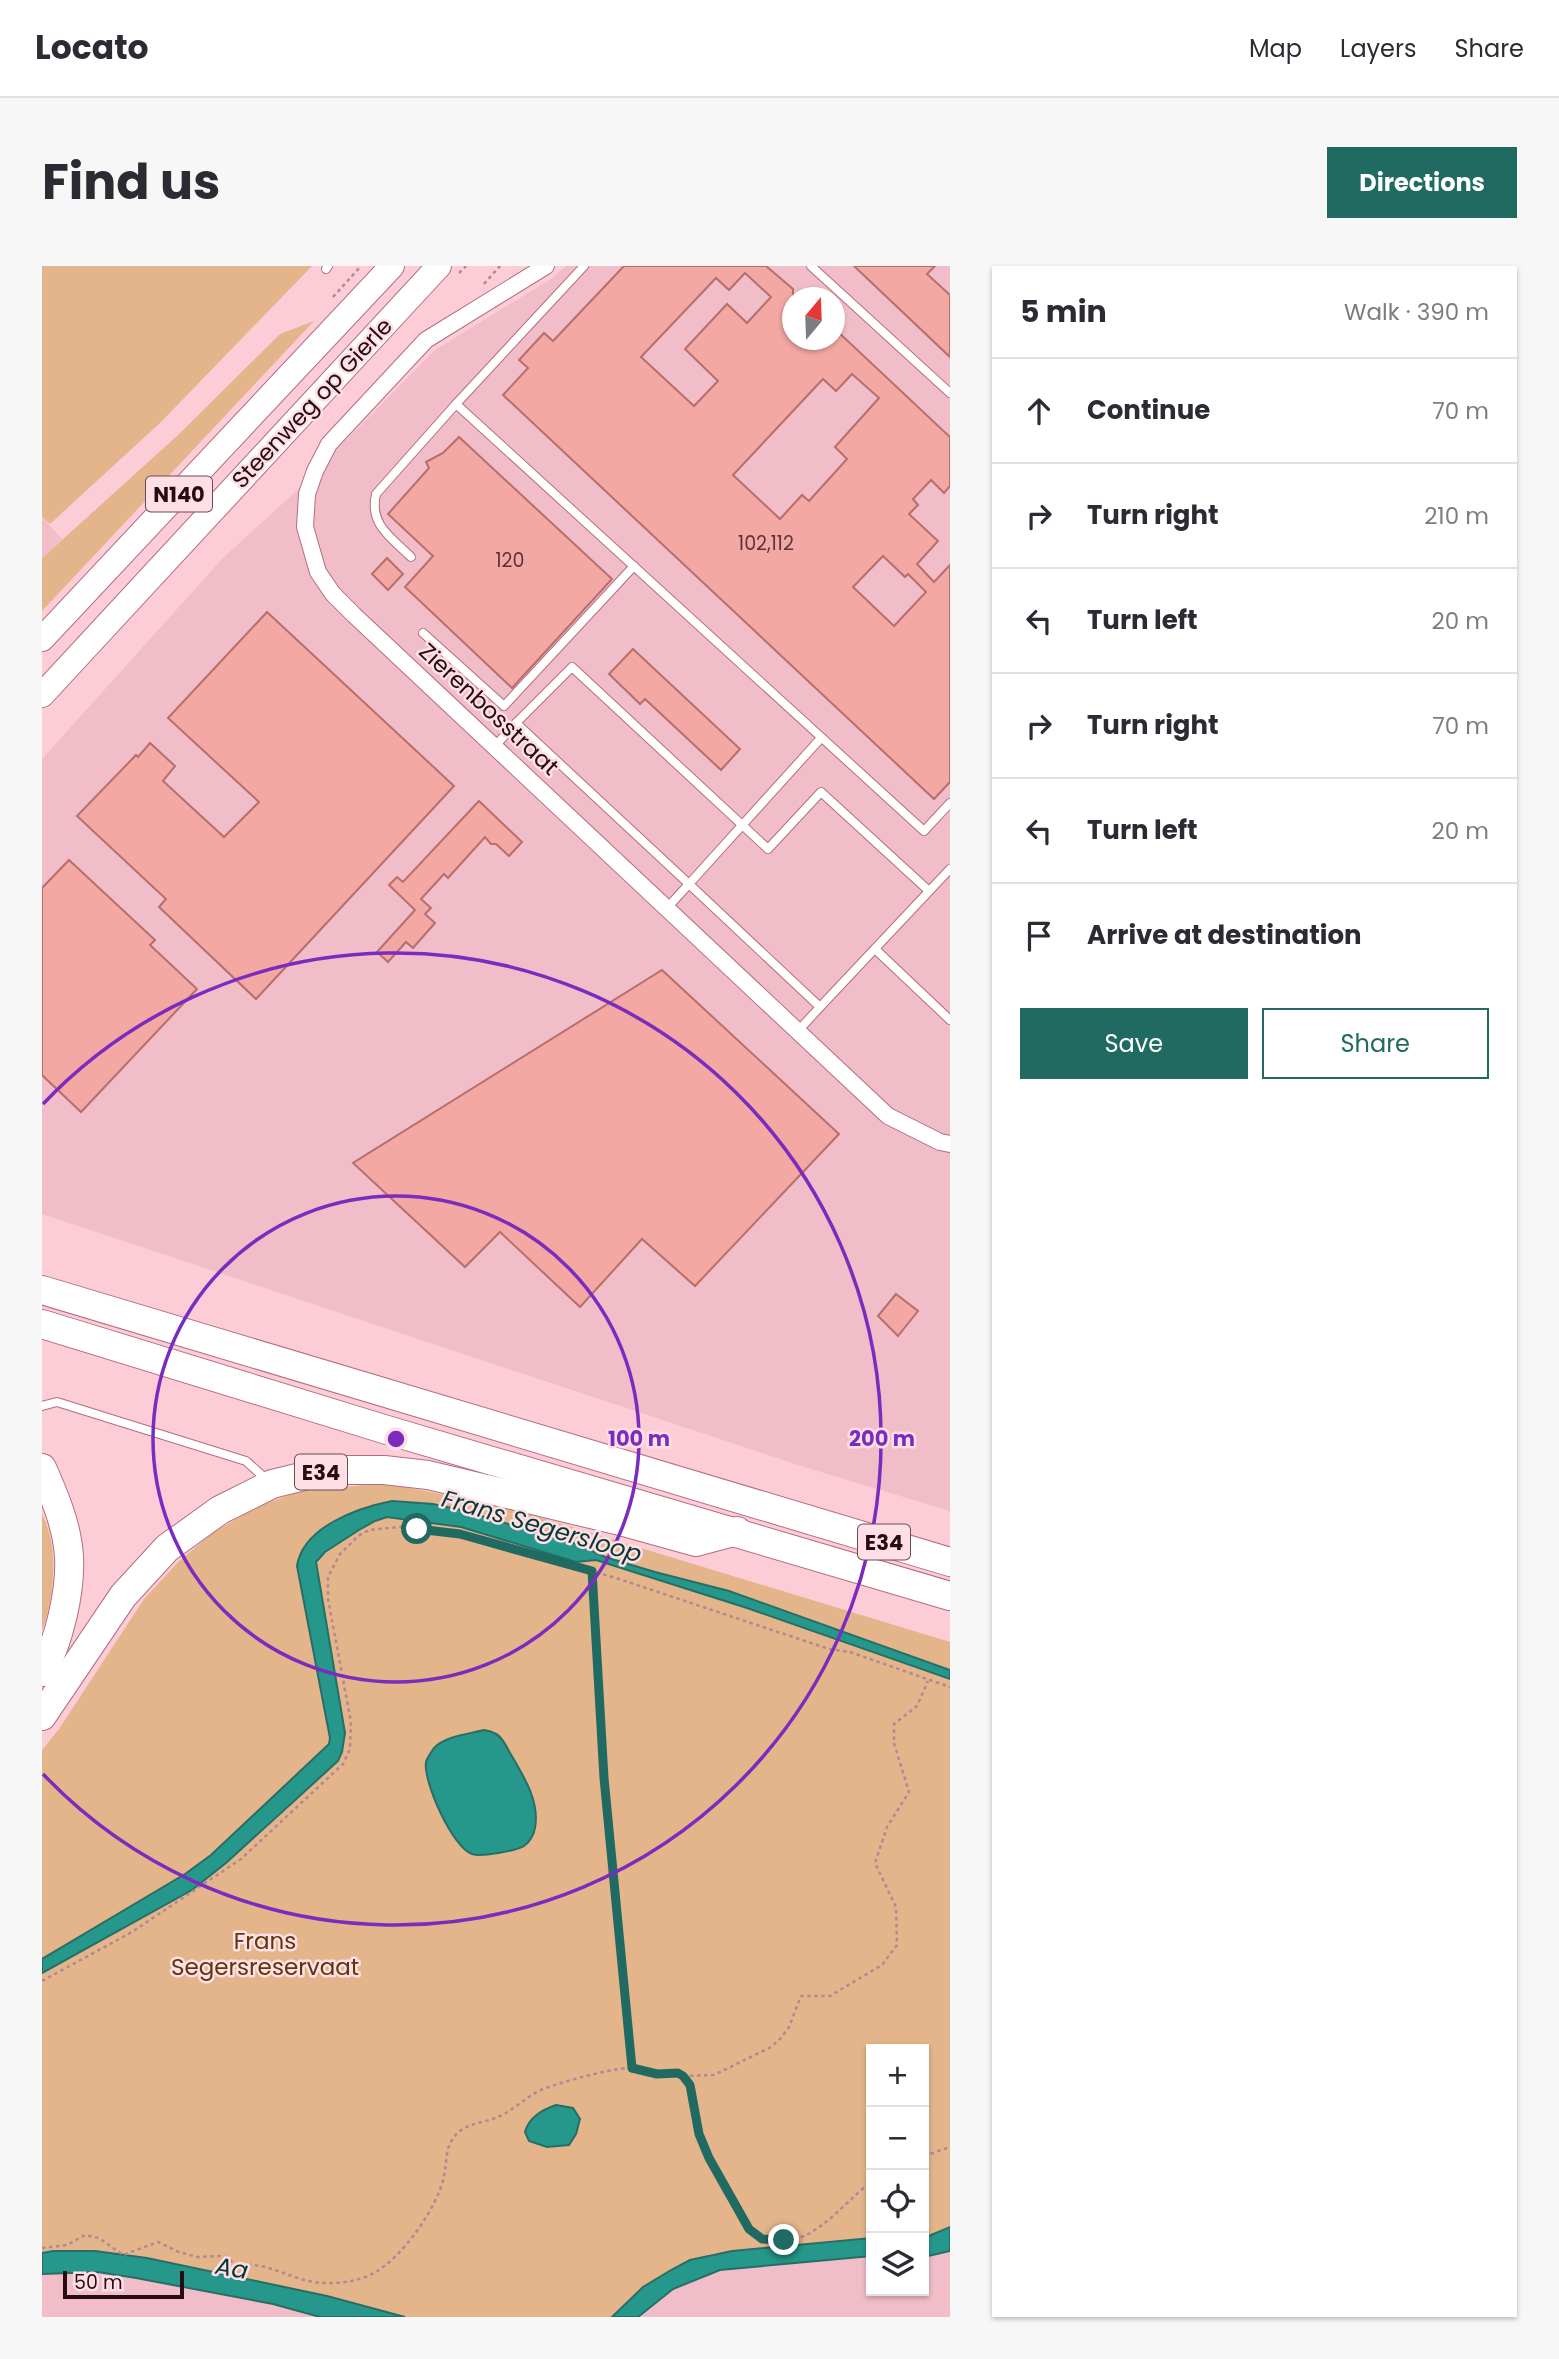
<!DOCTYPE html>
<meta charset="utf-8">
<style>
:root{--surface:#fff;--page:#f7f7f7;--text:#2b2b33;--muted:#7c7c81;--line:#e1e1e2;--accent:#216a61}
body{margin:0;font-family:Poppins,sans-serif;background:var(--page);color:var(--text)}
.controls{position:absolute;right:21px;bottom:21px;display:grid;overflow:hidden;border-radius:0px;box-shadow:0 2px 5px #0004}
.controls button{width:63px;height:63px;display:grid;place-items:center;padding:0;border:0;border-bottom:2px solid var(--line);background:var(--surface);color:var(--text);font:35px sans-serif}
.compass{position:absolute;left:740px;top:21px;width:63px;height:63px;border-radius:50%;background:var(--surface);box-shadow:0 2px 5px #0004;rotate:19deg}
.scale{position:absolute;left:21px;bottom:18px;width:121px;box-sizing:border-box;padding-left:7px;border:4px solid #270c14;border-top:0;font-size:19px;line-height:24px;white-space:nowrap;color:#270c14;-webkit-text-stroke:5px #ffdfe6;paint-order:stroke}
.stop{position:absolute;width:21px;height:21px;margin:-16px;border:5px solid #216a61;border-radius:50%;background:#fff}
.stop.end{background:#216a61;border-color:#fff;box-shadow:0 2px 7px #0008}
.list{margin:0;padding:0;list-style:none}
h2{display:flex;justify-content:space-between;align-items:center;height:91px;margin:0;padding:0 28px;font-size:30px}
h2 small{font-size:23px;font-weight:400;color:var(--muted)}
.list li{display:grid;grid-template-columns:46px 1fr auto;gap:21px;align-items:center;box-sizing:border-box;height:105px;padding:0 28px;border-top:2px solid var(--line)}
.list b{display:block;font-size:26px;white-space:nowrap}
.list em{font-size:23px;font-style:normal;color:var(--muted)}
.actions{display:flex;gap:14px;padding:21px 28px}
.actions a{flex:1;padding:16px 0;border:2px solid var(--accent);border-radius:0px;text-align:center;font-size:24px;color:var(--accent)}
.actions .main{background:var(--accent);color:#fff}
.icon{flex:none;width:38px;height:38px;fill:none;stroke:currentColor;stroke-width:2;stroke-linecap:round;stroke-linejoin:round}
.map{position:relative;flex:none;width:908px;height:2051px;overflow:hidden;border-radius:0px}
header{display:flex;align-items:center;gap:42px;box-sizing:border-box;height:98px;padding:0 35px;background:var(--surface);border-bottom:2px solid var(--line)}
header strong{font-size:33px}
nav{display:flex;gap:38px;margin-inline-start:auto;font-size:24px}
.intro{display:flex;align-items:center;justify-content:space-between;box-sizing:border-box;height:168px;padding:0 42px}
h1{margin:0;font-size:49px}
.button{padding:18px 32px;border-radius:0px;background:var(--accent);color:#fff;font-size:24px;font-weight:700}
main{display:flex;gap:42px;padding:0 42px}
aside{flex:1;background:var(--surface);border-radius:0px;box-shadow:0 2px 5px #0004}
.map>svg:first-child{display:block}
.built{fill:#f1bdc9;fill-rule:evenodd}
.green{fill:#e4b58a}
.water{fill:#26988b;stroke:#266e67;stroke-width:2}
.building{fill:#f4a8a3;stroke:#b66f6b;stroke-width:2;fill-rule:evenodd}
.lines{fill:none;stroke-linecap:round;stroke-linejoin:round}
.service-casing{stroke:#b36d7f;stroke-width:10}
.minor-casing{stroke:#b36d7f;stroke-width:18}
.primary-casing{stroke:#b36d7f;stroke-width:26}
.motorway-casing{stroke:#b36d7f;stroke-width:30}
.path{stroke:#b18993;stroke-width:2.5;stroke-dasharray:3.5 3.5;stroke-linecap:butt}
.service{stroke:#fff;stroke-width:8}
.minor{stroke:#fff;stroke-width:16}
.primary{stroke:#fff;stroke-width:24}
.motorway{stroke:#fff;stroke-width:28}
.route{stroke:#216a61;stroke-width:9}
.ring{fill:none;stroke:#7b2cbf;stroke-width:3.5}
.labels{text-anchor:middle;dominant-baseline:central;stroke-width:5;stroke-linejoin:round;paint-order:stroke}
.number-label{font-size:19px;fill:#5a3338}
.shield{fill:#ffdfe6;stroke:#684b53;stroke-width:2}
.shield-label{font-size:21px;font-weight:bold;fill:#270c14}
.street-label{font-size:23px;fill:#270c14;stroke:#ffdfe6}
.park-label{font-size:23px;fill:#5d360a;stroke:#ffdfe6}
.water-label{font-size:24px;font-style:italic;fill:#053933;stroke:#ffdfe6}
.centre{fill:#7b2cbf;stroke:#ffdfe6;stroke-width:3.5}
.ring-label{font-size:21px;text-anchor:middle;font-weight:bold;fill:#7b2cbf;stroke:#ffdfe6;stroke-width:5;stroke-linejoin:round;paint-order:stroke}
</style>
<header>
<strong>Locato</strong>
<nav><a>Map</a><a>Layers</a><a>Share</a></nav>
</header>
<div class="intro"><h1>Find us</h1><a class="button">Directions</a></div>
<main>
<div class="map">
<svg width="908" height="2051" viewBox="0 0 908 2051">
<rect width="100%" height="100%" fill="#fccdd7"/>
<!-- built -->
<g class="built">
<path d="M524,0H908V1245L759,1200L0,948V493L180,293L251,228L393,84L509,13ZM750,32H792V74H750Z"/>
<polygon points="0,251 20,273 0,292"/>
<polygon points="908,1985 908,2051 596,2051 631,2023 678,2004 829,1990 829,2025 882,2025 882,1991"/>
<polygon points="19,2006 56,2006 94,2012 231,2038 278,2051 0,2051 0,2008"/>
</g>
<!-- green -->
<g class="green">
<polygon points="0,0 270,0 119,156 8,258 0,251"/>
<polygon points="272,55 0,345 0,292 135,170 238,68"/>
<polygon points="341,1217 461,1240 908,1376 908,1961 882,1972 882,1783 829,1783 829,1972 668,1988 629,2004 602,2021 570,2051 363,2051 285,2030 105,1992 53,1985 11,1985 0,1987 0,1484 17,1463 102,1333 137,1295 172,1266 219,1239 256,1226"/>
<path d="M0,1248C17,1279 13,1332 0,1364Z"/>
</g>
<!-- water -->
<g class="water">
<path d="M350,1235L391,1238L419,1244L537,1279L563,1291L613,1306L687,1325L908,1404V1413L705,1342L554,1294L534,1296L419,1261L345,1251L333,1255L317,1264L283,1286L274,1296L303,1467L300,1486L296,1495L184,1597L150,1624L0,1707V1693L143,1608L169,1589L287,1478L288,1472L255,1300C261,1261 315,1242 350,1235Z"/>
<path d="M442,1464C445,1465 449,1465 452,1467C460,1470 464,1480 468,1487C481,1509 498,1535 493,1562C492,1568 488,1576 482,1580C474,1585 439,1591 430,1588C411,1582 381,1516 384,1496C385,1492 390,1485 392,1482C403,1470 427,1468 442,1464Z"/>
<path d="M514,1839L531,1842L538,1853L534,1868L527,1879L505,1881L487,1875L483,1866C487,1851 500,1844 514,1839Z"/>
<polygon points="908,1961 908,1985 882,1991 882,1972"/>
<polygon points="829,1972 829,1990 678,2004 631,2023 596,2051 570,2051 601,2021 629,2004 648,1994 690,1985"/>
<polygon points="11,1985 53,1985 105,1992 285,2030 363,2051 278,2051 231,2038 94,2012 56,2006 0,2008 0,1987"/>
</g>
<!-- building -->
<g class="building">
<path d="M582,0H724L751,23V74H793V63L908,171V220L902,227L889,214L871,233L876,239L867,248L896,275L875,298L892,316L908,299V516L892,533L461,129L486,102L477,94L502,67L511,75ZM703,7L729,31L705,57L685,38L643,83L676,115L652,140L599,91L674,12L687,24ZM810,108L837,132L793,181L805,193L767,235L760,229L738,253L691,209L781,113L794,125ZM841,290L863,311L866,308L884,326L852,360L811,321Z"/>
<polygon points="812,0 893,0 885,8 908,29 908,91"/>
<polygon points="417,171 570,313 470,422 363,321 391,290 346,248 387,202 384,196 401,187"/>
<polygon points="345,292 361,308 346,324 330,308"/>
<polygon points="225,346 412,520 214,733 117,641 124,633 35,550 94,489 96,491 108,477 133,500 121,515 182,571 217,536 126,452"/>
<polygon points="591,383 698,483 679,504 603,433 598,438 567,408"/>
<polygon points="437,535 480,576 467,590 454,578 449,578 443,571 406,612 402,608 379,633 389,642 383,648 393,657 371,682 364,676 346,696 335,686 373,644 347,619 355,611 361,616"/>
<polygon points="27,594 113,674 108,679 155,723 39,846 0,809 0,622"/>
<polygon points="620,704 797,868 653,1020 600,973 538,1041 458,966 423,1001 311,897"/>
<polygon points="854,1028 876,1045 856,1070 836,1050"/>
</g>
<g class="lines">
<!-- service casing -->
<g class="service-casing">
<g id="service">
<polyline points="542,0 414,138 882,565 908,537"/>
<polyline points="769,0 908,127"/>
<polyline points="284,3 286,0"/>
<path d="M369,291C349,271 327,259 334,228L414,138"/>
<polyline points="381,367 462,440 592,300"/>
<polyline points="779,472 647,618 778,741 908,603"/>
<polyline points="453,480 474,457"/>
<polyline points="625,642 647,618 474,457 530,401 726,583 779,526 887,625"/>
<polyline points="833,683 908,754"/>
<polyline points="756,765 778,741"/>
<polyline points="0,1140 15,1136 204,1195 225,1214"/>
</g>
</g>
<!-- minor casing -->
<g class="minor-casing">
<polyline id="minor" points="504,0 384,74 287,178 273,205 265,228 263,261 276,306 291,328 312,349 846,850 898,876 908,878"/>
</g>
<!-- primary casing -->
<g class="primary-casing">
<g id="primary">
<polyline points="0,373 350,0"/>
<polyline points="0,429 397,0"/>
</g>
</g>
<!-- motorway casing -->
<g class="motorway-casing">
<g id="motorway">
<polyline points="0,1024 908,1296"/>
<polyline points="0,1058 345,1164 908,1330"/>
<path d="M0,1202C12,1229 25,1259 27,1290C29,1325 17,1376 0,1406"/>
<polyline points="0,1450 81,1330 125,1282 178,1244 230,1218 287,1204 342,1204 386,1209 582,1256 654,1276 695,1265"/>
</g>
</g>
<!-- path -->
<g class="path">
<polyline points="417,7 424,0"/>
<polyline points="442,18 458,0"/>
<polyline points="291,31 319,0"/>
<polyline points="550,1305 562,1512 589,1800"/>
<polyline points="0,1715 90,1666 199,1593 301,1498 308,1483 309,1456 286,1333 286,1311 298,1288 316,1270 327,1264 357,1261 418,1268 574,1312 787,1383 808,1386 908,1421"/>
<polyline points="641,1810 672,1809 729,1781 738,1773 747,1761 759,1730 788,1730 840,1699 855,1679 854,1641 833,1597 845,1561 867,1526 852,1477 852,1458 875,1440 886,1415"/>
<polyline points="882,1890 908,1881"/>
<path d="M0,1982L25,1979L43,1969L57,1972L81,1989L116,1976L137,1986L155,1991L180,1990L187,1992L193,2000C218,1995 236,2006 259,2013C281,2020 312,2018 332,2007C360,1992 396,1941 402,1910C405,1898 403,1884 410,1874C420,1857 439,1858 456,1851C472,1844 485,1830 501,1823C520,1816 569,1802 589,1802C597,1802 606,1808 615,1808C622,1808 628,1806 636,1807C653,1817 651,1842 655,1860C661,1882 700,1963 719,1972C731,1978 755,1974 766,1968C790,1955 808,1932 829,1916"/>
</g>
<!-- service -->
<use href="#service" class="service"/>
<!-- minor -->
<use href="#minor" class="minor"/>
<!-- primary -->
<use href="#primary" class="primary"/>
<!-- motorway -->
<use href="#motorway" class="motorway"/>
</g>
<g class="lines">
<!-- route -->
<polyline class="route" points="375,1263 418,1268 550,1305 562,1512 590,1802 615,1808 636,1807 641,1810 648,1819 657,1868 667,1892 707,1963 720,1973 742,1974"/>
</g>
<!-- distance rings -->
<g class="ring">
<circle cx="354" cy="1173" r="243"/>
<path d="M1 838A486 486 0 1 1 1 1508"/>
</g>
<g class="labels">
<!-- number labels -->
<g class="number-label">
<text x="724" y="277">102,112</text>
<text x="468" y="294">120</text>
</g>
<!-- shield labels -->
<g class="shield">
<rect x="104" y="210.5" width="66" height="35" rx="5"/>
<rect x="253" y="1188.5" width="52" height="35" rx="5"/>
<rect x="816" y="1258.5" width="52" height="35" rx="5"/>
</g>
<g class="shield-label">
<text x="137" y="228">N140</text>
<text x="279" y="1206">E34</text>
<text x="842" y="1276">E34</text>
</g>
<!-- street labels -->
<g class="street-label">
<text transform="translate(270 137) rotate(-47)">Steenweg op Gierle</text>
<text transform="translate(447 443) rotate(43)">Zierenbosstraat</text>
</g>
<!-- park labels -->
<g class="park-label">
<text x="223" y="1675">Frans<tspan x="223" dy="26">Segersreservaat</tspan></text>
</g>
<!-- water labels -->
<g class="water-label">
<text transform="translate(500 1260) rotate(16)">Frans Segersloop</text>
<text transform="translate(190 2002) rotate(10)">Aa</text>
</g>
</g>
<circle cx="354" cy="1173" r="10" class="centre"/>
<g class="ring-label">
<text x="597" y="1180">100 m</text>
<text x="840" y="1180">200 m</text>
</g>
</svg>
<div class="controls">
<button>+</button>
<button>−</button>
<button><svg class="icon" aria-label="locate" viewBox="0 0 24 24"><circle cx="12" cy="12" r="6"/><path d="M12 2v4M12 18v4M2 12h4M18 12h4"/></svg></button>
<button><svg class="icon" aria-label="layers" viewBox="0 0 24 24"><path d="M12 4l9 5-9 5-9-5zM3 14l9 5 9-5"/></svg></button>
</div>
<svg class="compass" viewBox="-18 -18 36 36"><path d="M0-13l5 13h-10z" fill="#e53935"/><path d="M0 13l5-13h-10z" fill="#7c7c81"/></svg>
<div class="scale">50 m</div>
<div class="stop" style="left:375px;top:1263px"></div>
<div class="stop end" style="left:742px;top:1974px"></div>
</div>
<aside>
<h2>5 min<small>Walk · 390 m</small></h2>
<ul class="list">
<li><svg class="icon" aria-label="ahead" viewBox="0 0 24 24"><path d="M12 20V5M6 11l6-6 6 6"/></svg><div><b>Continue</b></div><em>70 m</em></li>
<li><svg class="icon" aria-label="right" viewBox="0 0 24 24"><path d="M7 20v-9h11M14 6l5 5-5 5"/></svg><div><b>Turn right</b></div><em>210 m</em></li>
<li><svg class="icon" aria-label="left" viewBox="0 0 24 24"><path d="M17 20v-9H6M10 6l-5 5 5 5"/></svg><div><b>Turn left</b></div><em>20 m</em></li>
<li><svg class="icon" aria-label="right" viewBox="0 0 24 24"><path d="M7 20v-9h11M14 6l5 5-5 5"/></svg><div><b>Turn right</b></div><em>70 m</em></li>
<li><svg class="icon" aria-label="left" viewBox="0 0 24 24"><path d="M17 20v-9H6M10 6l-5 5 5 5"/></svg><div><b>Turn left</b></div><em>20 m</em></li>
<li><svg class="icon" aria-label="arrive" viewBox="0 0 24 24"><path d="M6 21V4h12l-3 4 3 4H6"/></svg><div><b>Arrive at destination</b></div></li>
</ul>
<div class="actions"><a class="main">Save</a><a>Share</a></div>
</aside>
</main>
